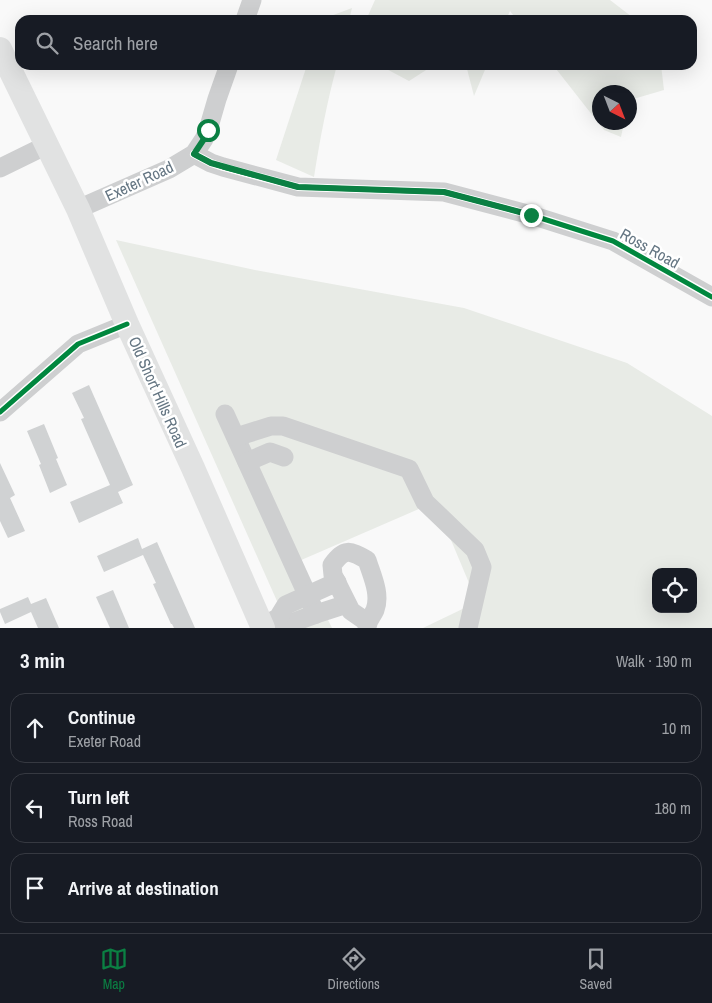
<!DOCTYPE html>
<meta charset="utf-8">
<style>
:root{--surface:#171b24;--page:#20242c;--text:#f1f3f6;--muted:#9ea1a6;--line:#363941;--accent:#0b8043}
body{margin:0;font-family:"Archivo Narrow",sans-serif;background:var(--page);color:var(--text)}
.controls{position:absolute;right:15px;bottom:15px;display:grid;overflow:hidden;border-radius:10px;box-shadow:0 5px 20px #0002}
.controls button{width:45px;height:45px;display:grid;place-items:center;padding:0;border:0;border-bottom:1px solid var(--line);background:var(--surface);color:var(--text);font:25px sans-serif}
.compass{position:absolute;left:592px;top:85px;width:45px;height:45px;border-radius:50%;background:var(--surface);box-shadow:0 5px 20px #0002;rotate:138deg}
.stop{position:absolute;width:15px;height:15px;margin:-11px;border:4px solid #0b8043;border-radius:50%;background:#fff}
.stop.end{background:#0b8043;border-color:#fff;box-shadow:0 1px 5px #0008}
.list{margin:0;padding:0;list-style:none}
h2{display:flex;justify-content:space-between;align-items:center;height:65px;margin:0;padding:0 20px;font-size:21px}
h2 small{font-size:16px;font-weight:400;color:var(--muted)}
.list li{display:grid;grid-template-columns:32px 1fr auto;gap:15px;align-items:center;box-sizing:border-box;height:70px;margin:0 10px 10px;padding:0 10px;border:1px solid var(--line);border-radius:15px}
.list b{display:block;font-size:19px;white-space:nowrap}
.list p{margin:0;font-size:16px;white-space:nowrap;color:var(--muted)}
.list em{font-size:16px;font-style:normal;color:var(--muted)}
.icon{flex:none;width:28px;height:28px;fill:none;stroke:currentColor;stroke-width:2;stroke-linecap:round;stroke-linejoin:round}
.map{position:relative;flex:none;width:712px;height:628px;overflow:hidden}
.search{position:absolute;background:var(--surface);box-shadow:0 5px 20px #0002;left:15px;right:15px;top:15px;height:55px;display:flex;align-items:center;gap:12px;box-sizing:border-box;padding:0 18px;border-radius:15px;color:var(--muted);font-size:19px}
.sheet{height:305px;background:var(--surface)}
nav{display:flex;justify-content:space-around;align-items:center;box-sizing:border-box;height:70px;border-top:1px solid var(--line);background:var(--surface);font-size:14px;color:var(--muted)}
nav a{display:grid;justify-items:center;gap:2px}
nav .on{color:var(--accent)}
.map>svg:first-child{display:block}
.green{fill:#e8ebe6;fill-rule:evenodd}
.building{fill:#d0d2d3}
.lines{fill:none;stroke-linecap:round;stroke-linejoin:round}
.minor{stroke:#cecfd0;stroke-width:19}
.major{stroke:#e1e2e2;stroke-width:24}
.cycleway-casing{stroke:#fff;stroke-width:8}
.cycleway{stroke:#00873e;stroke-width:5}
.route{stroke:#0b8043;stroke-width:6}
.labels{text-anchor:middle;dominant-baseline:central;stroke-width:5;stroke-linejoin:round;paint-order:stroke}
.street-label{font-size:16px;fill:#657683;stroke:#fff}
</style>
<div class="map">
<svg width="712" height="628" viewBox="0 0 712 628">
<rect width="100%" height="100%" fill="#f9f9f9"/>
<!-- green -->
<g class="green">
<polygon points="375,0 610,0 636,20 517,20 510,11 506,20 366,20"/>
<polygon points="352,8 349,20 320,20"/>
<path d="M307,65H337C327,102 320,139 314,177L276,160Z"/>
<polygon points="379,65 434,65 409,81"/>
<polygon points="466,65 487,65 474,96"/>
<polygon points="553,65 661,65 664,90 630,100 630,92 600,92 600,122 624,123 621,137 604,130"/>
<path d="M116,240L255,270L464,308L627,363L712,416V628H423L477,602L435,502L299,561L332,628H289ZM656,572H693V609H656Z"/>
</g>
<!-- building -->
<g class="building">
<polygon points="89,385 133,485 118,492 123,503 79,523 70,502 110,485 81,419 84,418 72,393"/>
<polygon points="44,424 58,458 56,459 67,485 50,493 39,465 41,464 27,431"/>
<polygon points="0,463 15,495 10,498 25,531 8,538 0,521"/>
<polygon points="138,538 142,549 157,542 195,628 174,628 172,624 171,624 153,584 156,583 143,555 104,572 97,556"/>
<polygon points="113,590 129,628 110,628 96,597"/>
<polygon points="28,597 31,604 46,598 59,628 38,628 31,612 5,624 0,612 0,609"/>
</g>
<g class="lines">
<!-- minor -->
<g class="minor">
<polyline points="245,20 252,0"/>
<polyline points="194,154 211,163 223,167 298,187 444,192 531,215 613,241 712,297"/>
<polyline points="0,168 47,145"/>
<polyline points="78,209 169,169 194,154 204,139 208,130 217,99 229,65"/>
<polyline points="0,412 78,344 127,324"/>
<polyline points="225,414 316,614"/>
<polyline points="236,437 271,426 283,426 409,469 425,502 475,550 482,567 468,628"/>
<polyline points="247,462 270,452 284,457"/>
<polyline points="278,618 289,624 316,614 347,604"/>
<polyline points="262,626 278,618 286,605 337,582"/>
<path d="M367,628C367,620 372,617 375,610C381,594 372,576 367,560C349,550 345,548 332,565L333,575L351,611L367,622"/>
</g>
<!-- major -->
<polyline class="major" points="0,49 78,209 127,324 193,468 263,628"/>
<!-- cycleway casing -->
<g class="cycleway-casing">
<g id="cycleway">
<polyline points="194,154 211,163 223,167 298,187 444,192 531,215 613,241 712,297"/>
<polyline points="0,412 78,344 127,324"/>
</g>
</g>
<!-- cycleway -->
<use href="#cycleway" class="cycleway"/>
</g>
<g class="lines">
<!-- route -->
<polyline class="route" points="208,130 204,139 194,154 211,163 298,187 444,192 531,215"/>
</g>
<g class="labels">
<!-- street labels -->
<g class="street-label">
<text transform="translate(139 181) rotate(-25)">Exeter Road</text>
<text transform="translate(650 248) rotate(29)">Ross Road</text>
<text transform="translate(158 392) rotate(66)">Old Short Hills Road</text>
</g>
</g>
</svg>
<div class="controls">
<button><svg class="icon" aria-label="locate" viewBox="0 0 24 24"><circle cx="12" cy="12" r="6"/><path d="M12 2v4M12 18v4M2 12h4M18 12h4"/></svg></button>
</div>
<svg class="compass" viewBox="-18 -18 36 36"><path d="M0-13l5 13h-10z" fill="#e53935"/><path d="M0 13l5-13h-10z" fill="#9ea1a6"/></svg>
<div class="stop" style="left:208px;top:130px"></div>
<div class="stop end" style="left:531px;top:215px"></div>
<div class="search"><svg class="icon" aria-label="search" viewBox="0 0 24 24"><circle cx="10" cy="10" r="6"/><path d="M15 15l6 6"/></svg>Search here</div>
</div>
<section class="sheet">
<h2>3 min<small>Walk · 190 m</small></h2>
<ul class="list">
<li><svg class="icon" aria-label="ahead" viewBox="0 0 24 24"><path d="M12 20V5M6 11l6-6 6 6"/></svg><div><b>Continue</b><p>Exeter Road</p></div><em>10 m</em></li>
<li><svg class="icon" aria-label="left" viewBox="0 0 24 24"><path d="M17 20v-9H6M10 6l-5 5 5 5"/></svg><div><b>Turn left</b><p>Ross Road</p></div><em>180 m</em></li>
<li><svg class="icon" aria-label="arrive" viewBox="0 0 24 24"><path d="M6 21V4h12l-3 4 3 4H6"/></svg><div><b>Arrive at destination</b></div></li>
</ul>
</section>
<nav>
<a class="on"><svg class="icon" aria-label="map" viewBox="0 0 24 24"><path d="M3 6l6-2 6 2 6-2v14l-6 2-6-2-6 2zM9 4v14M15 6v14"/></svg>Map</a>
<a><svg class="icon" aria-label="directions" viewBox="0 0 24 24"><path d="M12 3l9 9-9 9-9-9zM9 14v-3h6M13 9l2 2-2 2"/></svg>Directions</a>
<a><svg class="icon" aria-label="saved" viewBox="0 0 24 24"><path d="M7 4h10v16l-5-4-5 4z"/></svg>Saved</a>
</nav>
